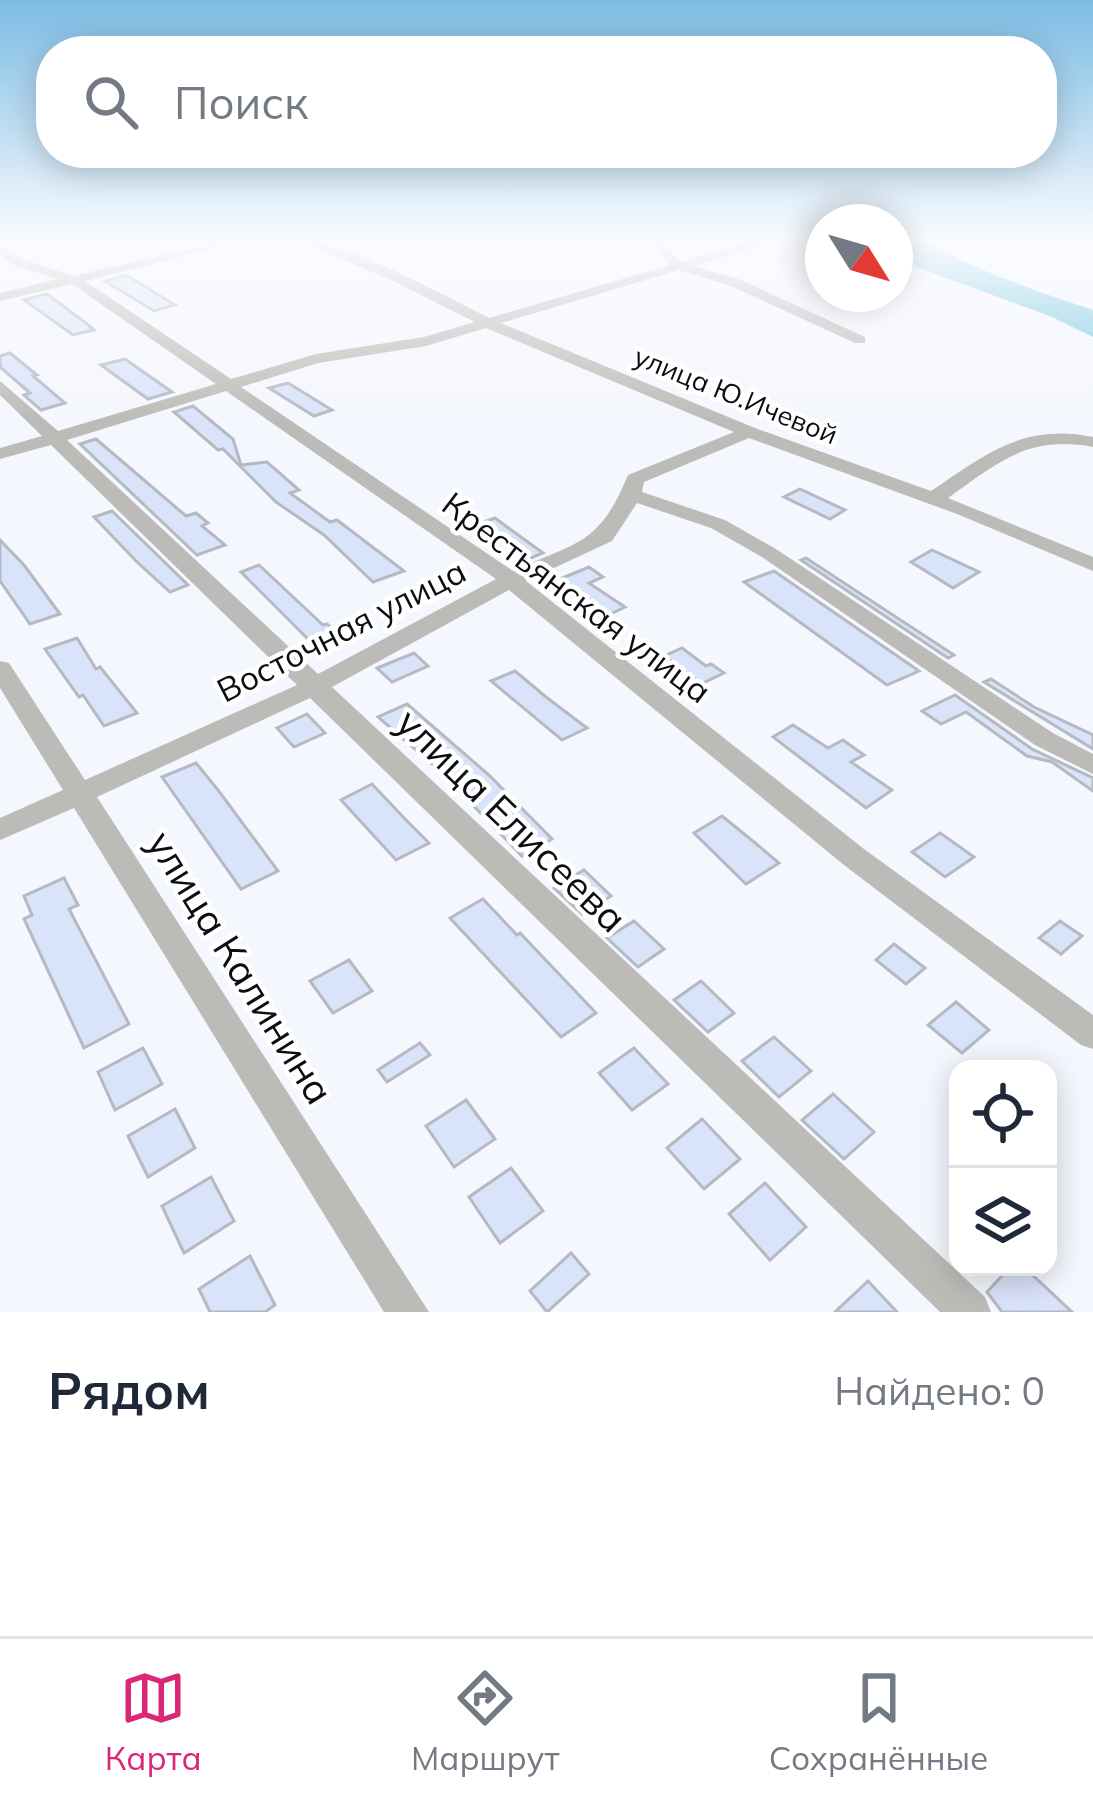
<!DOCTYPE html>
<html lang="ru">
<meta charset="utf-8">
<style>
:root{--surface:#fff;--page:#f2f2f3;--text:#1f2937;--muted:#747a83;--line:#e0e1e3;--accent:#db2777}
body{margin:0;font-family:Mulish,sans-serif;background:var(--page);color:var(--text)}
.controls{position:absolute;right:36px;bottom:36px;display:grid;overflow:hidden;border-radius:24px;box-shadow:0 6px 30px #0003}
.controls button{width:108px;height:108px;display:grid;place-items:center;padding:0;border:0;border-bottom:3px solid var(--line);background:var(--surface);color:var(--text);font:60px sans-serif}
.compass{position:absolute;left:805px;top:204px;width:108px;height:108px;border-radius:50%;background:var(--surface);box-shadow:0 6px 30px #0003;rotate:127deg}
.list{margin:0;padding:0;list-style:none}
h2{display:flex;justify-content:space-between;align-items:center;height:156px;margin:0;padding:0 48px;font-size:51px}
h2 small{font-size:39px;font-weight:400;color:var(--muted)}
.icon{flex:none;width:66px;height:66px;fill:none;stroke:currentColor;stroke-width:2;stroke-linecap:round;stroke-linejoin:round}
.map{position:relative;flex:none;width:1093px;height:1312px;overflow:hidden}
.search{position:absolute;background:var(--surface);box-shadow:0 6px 30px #0003;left:36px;right:36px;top:36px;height:132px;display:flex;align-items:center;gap:30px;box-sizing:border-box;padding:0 42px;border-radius:48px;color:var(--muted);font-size:45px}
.sheet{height:324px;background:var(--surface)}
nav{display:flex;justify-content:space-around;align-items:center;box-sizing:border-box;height:168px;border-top:3px solid var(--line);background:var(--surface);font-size:33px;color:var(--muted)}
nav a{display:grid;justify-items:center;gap:6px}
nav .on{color:var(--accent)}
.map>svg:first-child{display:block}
.water{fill:#77c7dd}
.building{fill:#d9e3fa;stroke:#b5b9c0;stroke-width:3}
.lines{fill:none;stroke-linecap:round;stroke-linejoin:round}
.minor{fill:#bcbbb7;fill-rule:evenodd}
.labels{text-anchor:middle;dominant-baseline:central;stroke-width:9;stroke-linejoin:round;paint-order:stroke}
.far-street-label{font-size:27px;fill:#0c0d10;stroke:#fff}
.street-label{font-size:33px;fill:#0c0d10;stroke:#fff}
.near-street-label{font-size:39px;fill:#0c0d10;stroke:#fff}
</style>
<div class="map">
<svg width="1093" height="1312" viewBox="0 0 1093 1312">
<rect width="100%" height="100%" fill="#f5f7fe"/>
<!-- water -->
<path class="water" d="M904,239H929C956,266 1053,296 1093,310V337L1052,317L895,259V249L908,243Z"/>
<!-- building -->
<g class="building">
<polygon points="126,275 175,305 154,311 105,281"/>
<polygon points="47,294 86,323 94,330 73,335 24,300"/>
<polygon points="10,353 37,375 33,376 65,403 41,410 24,395 30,393 0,367 0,356"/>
<polygon points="125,359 152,378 172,392 148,399 101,365"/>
<polygon points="288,383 332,410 314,416 269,388"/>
<polygon points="193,406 233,439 241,465 267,462 299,490 290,493 330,522 337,520 404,571 373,582 324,535 276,502 223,449 218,450 174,412"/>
<polygon points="96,439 186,516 196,513 208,523 202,526 225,545 197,555 80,444"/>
<polygon points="800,489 845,510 830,519 784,497"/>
<polygon points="112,511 188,585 170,592 137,562 94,517"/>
<polygon points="495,518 507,527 543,553 526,560 478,524"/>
<polygon points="0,540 24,565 60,614 30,624 0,581"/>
<polygon points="932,550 979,572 953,588 911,562"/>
<polygon points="806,558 954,655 948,658 801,560"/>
<polygon points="259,565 323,625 327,624 342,638 316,647 241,572"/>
<polygon points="589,567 603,577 589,583 625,607 602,618 555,581"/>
<polygon points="774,571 919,671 887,685 744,582"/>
<polygon points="77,638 96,669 100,667 137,713 104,726 83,695 79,697 45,649"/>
<polygon points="682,648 706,666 711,664 724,673 701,684 664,656"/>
<polygon points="414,653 428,666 392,682 377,668"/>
<polygon points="515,671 546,697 587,728 562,740 491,681"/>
<polygon points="991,679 1034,707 1093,735 1093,749 984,682"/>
<polygon points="955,695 1032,749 1093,778 1093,791 1052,762 1027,756 966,712 941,724 922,711"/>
<polygon points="407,704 490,776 552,839 522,856 440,771 378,717"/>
<polygon points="307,714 325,733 294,747 277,728"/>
<polygon points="793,725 828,748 843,740 864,755 851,762 892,790 866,808 773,737"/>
<polygon points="196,763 218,790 278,871 241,889 162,777"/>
<polygon points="372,784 406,820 429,843 396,860 341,800"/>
<polygon points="722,816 754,842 779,863 746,884 694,833"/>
<polygon points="940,833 974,857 945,877 912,852"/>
<polygon points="584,870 611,896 582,914 554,888"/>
<polygon points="64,878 78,905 69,909 129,1024 84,1048 24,919 32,915 24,896"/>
<polygon points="483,899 517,935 520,933 596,1013 561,1037 450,918"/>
<polygon points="634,921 664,949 638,967 607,938"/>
<polygon points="1060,921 1082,936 1061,954 1039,938"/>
<polygon points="894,944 925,968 906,984 876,960"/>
<polygon points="349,960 372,991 333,1013 310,981"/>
<polygon points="701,981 734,1013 708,1032 674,1000"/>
<polygon points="956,1002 989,1030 962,1053 928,1025"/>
<polygon points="774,1037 811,1071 779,1097 742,1061"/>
<polygon points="420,1043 430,1055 387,1082 378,1070"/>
<polygon points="143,1048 162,1084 115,1110 98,1072"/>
<polygon points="634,1048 668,1084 632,1110 599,1073"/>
<polygon points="833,1094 874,1132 844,1159 802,1120"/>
<polygon points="466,1100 495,1139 454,1167 426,1126"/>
<polygon points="175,1109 195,1148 148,1177 128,1136"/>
<polygon points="702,1119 740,1159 704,1189 667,1148"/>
<polygon points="511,1168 543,1211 500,1243 469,1197"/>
<polygon points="211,1177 234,1221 184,1253 162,1206"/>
<polygon points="765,1183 806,1227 770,1260 729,1214"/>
<polygon points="571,1253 589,1274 547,1312 530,1291"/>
<polygon points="250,1256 275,1305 265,1312 210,1312 199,1289"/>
<polygon points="1010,1267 1024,1267 1072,1312 1002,1312 987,1292"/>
<polygon points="868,1281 897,1312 835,1312"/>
</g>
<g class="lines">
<!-- minor -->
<path class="minor" d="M229,239H250L85,281L231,379L316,354L424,337L475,322L389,279L292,239C342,239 441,294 489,318L670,265L654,246L641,239L662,240L681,262L758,239L762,246L693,266L741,280L865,337V343H855L731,286L679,270L501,323L755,428L931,491C986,454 1023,423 1093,437V447C1028,435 999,462 948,498L1093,557V571L957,514L749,438L644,482L642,492L725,520L776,549L1053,733L1093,754V774L1035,745L762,557L711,528L637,503L612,541L526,581L864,849L1093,1015V1049L1081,1045L844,865L509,590L332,687L985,1297L991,1312H940L310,698L97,797L429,1312H384L74,808L0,840V818L63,790L0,688V661L9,663L85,780L297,685L51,445L0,459V448L42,436L0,395V381L58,431L216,384L72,284L0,301V293L58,279L13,265L0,254V244L23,259L73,276ZM486,328L734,432L628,475C599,545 579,541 513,571L241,387L318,363L426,346ZM226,391L496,579L318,674L67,440Z"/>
</g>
<!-- sky -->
<linearGradient id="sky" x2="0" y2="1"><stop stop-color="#7bbce4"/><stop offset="0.57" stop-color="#fafbff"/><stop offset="1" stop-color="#fafbff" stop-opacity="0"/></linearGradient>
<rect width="1093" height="422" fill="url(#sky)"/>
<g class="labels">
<!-- far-street labels -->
<g class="far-street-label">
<text transform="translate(736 395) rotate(22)">улица Ю.Ичевой</text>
</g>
<!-- street labels -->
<g class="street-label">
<text transform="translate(577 597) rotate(37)">Крестьянская улица</text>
<text transform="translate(341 630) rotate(-27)">Восточная улица</text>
</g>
<!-- near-street labels -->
<g class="near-street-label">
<text transform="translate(512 820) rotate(44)">улица Елисеева</text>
<text transform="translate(241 967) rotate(58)">улица Калинина</text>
</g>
</g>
</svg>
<div class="controls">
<button><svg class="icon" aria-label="locate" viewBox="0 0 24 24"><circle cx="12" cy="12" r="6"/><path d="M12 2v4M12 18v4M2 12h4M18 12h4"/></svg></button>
<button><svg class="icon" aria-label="layers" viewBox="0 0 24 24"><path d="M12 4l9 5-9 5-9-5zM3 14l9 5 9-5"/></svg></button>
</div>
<svg class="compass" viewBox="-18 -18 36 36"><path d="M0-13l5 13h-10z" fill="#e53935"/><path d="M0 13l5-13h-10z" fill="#747a83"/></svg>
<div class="search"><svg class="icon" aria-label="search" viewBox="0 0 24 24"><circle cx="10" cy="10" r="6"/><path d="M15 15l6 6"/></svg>Поиск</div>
</div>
<section class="sheet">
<h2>Рядом<small>Найдено: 0</small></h2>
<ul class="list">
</ul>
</section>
<nav>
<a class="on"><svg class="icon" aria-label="map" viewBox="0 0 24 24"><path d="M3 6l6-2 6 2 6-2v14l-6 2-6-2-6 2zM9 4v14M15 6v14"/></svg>Карта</a>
<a><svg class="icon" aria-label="directions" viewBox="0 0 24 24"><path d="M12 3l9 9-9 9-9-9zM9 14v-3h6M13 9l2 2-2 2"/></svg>Маршрут</a>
<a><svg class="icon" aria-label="saved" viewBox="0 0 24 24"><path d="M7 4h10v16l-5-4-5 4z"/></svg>Сохранённые</a>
</nav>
